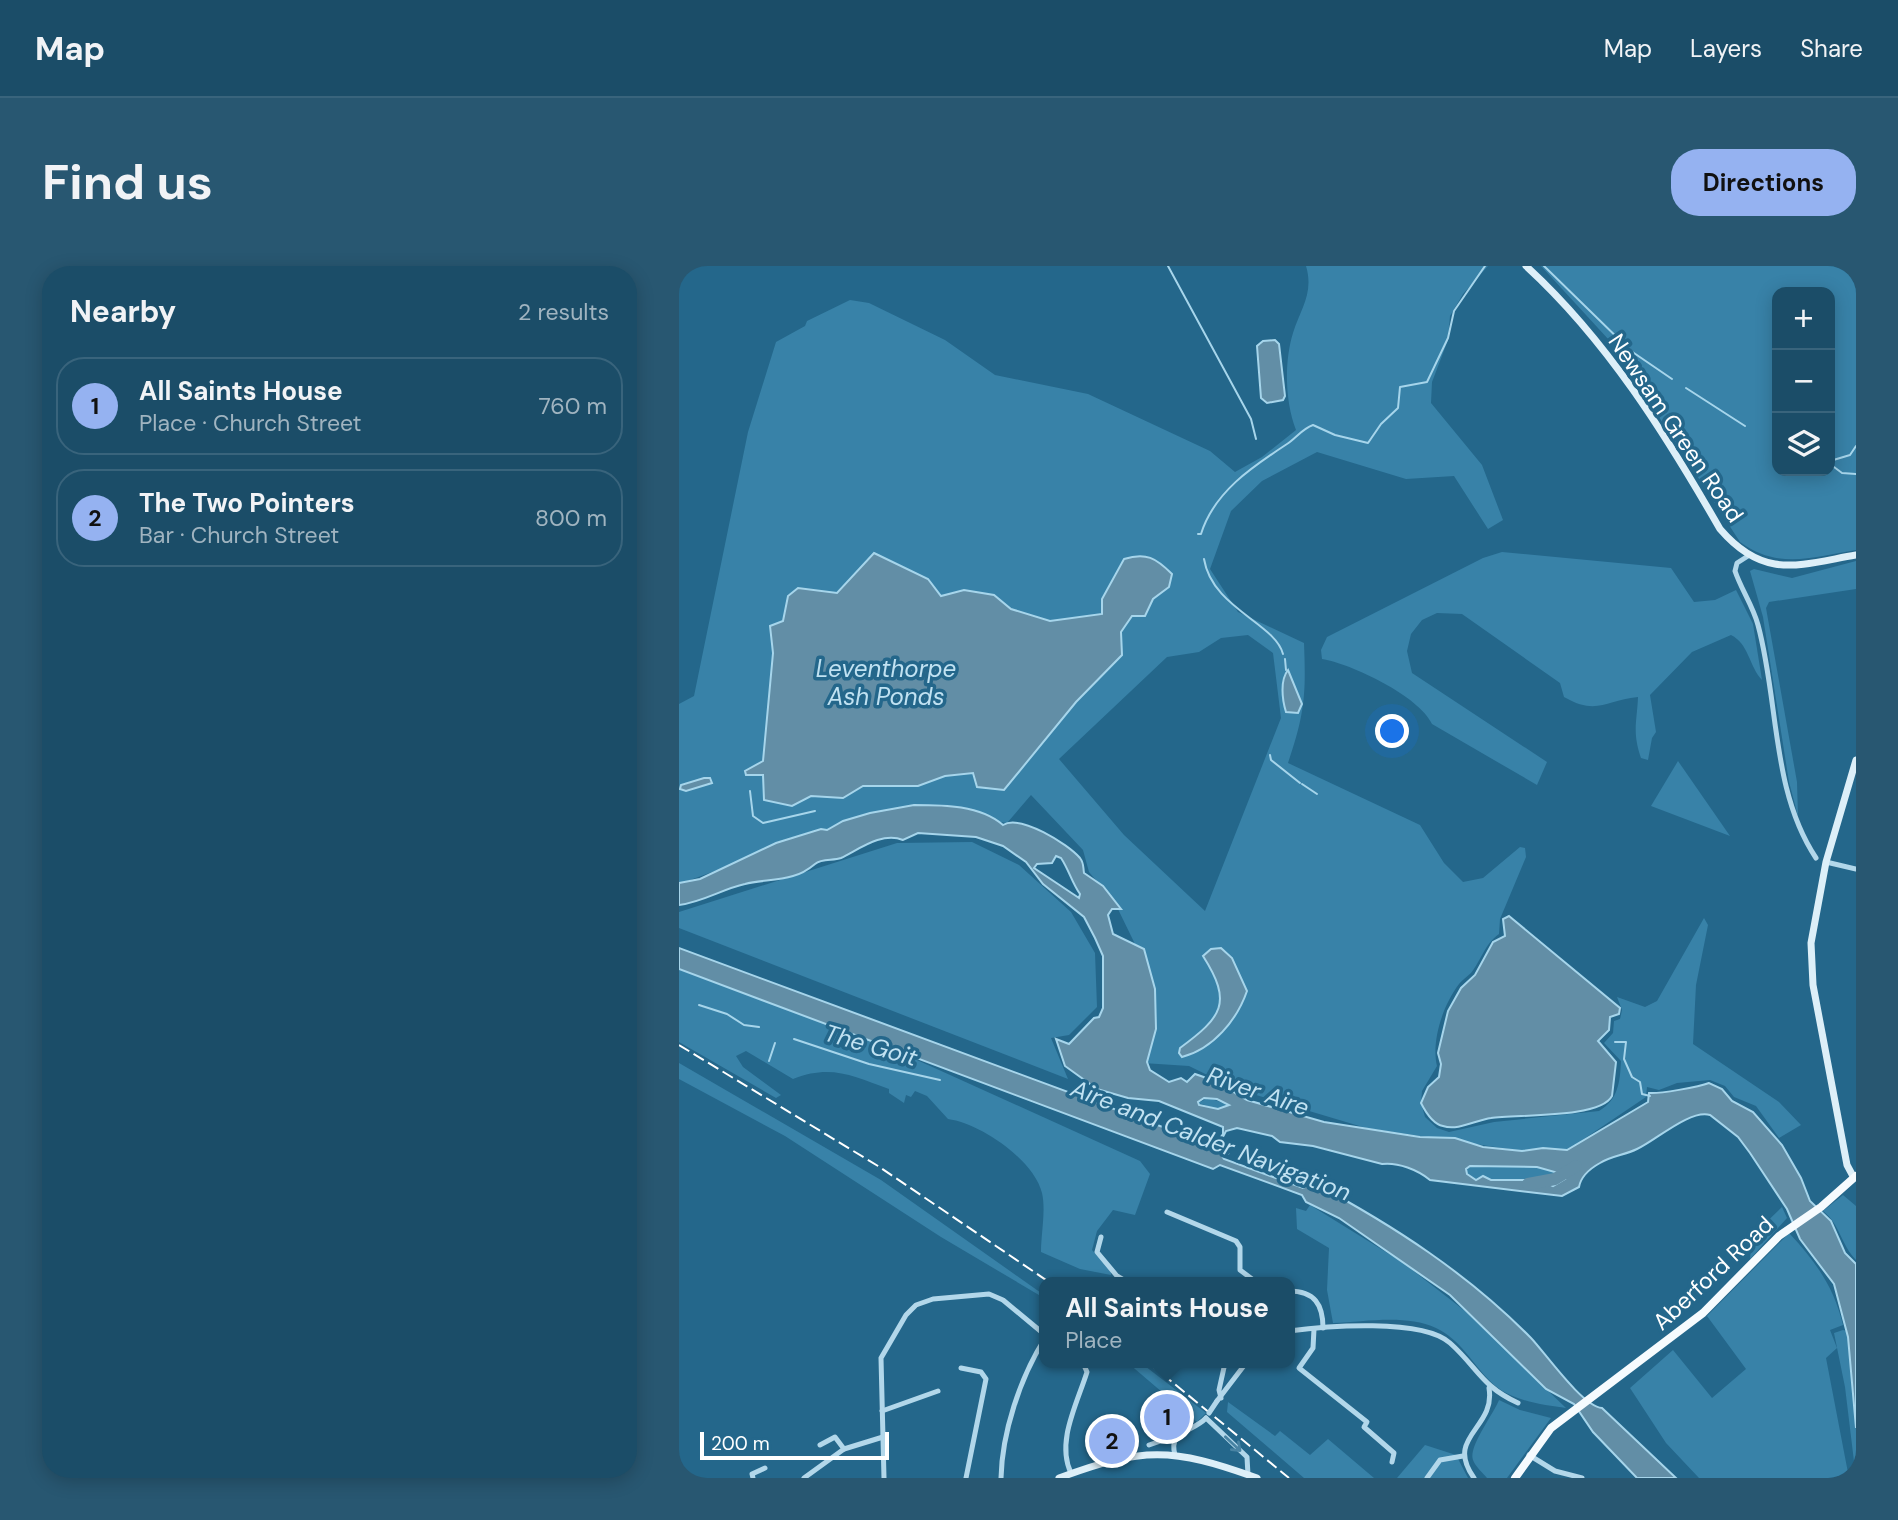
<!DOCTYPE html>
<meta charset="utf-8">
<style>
:root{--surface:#1b4d68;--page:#285771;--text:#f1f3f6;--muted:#a0b4c0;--line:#39647c;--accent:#95b2f1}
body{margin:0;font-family:"DM Sans",sans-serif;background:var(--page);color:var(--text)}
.controls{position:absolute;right:21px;top:21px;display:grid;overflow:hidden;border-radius:14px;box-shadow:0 4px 18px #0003}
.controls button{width:63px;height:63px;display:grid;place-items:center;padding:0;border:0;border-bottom:2px solid var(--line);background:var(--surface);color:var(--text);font:35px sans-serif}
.scale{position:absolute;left:21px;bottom:18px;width:189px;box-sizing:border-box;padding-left:7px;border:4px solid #fff;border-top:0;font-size:19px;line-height:24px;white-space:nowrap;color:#fff;-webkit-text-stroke:5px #24678b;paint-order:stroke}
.you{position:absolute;left:714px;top:466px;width:24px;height:24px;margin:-18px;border:5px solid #fff;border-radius:50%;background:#1a73e8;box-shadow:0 0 0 10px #1a73e833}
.badge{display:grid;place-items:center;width:46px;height:46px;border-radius:50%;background:var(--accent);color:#111;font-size:23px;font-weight:700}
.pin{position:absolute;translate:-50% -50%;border:4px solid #fff;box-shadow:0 2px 7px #0006}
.popup{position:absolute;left:360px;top:1011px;width:256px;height:91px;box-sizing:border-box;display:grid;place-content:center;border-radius:14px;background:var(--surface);filter:drop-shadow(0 2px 5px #0005);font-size:23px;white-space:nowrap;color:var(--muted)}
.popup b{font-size:26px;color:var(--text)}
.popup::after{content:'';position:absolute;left:50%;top:100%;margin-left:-14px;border:14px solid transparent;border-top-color:var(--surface)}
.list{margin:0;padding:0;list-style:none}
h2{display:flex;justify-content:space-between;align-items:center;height:91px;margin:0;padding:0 28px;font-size:30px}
h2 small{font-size:23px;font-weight:400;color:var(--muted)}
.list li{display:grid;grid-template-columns:46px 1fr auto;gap:21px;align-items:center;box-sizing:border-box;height:98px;margin:0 14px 14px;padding:0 14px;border:2px solid var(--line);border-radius:28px}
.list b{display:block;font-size:26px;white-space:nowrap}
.list p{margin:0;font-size:23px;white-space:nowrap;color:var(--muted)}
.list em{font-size:23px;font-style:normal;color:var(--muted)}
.icon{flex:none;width:38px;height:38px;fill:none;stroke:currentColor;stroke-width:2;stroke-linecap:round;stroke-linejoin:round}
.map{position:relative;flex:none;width:1177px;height:1212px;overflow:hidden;border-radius:28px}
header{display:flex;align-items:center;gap:42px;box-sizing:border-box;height:98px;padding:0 35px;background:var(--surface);border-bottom:2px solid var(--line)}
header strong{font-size:33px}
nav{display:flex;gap:38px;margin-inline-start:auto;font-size:24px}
.intro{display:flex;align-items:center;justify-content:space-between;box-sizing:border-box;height:168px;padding:0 42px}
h1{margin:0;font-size:49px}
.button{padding:18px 32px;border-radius:28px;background:var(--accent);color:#111;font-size:24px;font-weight:700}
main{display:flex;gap:42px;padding:0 42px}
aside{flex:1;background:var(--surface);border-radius:28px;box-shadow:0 4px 18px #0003}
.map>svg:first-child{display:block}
.green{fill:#3882a8;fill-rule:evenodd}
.water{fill:#628ea6;stroke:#a6d5eb;stroke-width:2;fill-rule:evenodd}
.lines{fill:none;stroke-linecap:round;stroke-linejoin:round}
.stream{stroke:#a6d5eb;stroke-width:2}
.river{stroke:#628ea6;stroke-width:12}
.street{stroke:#b2d7ea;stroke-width:5}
.secondary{stroke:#ddeff8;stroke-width:7}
.primary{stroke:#f6fbfe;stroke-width:8}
.rail{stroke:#fff;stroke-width:2;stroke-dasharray:12 5;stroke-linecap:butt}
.street-bridge{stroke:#b2d7ea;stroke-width:5}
.oneway{stroke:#4883a3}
.labels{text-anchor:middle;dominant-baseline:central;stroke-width:7;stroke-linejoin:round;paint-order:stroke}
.street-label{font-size:23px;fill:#fff;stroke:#24678b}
.water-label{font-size:24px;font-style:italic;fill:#c1e2f2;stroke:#24678b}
</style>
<header>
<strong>Map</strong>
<nav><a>Map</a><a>Layers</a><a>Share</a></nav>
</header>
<div class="intro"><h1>Find us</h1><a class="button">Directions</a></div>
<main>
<aside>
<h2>Nearby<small>2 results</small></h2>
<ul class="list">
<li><span class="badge">1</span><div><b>All Saints House</b><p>Place · Church Street</p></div><em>760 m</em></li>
<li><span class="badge">2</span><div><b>The Two Pointers</b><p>Bar · Church Street</p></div><em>800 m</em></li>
</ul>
</aside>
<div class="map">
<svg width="1177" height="1212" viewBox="0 0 1177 1212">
<rect width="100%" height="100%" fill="#24678b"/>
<!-- green -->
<g class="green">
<path d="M627,0H809L784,28L771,50L769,74L753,116L752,137L803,199L824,254L809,263L775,210L727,213L638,186L583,215L552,245L531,303L559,346L625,377C627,428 626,447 609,497L741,559L765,597L784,616L804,612L841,581L846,582L847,591L821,653L820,668C805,679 803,693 792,707C788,711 783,714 780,718C764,739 752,775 758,800L743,825L742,837L746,851L758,862L770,866L815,856L920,845C939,834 941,816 942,795L925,777L934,767L935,755L941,753L943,744L938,731L966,741L978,735L1025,652L1029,659L1017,719L1014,778L1100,836L1122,859L1100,872L1077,840L1055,831L1046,820L1031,814L998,817L980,824L968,821L967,831L890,883L864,888L687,862L557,823L510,800L464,797L465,708L455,676L436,637L410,606L404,584L352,529L328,557L236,544L127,572L0,618V438L15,430L69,166L97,76L126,60L128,55L171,34L190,37L266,74L316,109L409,128L531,185L556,206L583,191L617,164C606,136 605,96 614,67C622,42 635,27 627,0ZM569,369L594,387L602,452L526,645L445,569L380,493L488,391L520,386L542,372Z"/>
<path d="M862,0H1177V284C1134,291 1099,304 1061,276L930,74ZM1098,26H1151V205H1098Z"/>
<path d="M823,286L992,302L1015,336L1036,334L1057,324L1074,358L1083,414C1070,400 1070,378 1052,369L1013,386L971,429L977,466L973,472L969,494L962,492C953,466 958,456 959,431C927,434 918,450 885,431L881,417L783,348L758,347L743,354L732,368L728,385L733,407L868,496L858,519L753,458C740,430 673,398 643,393L642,384L648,371L804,292Z"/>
<polygon points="1177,295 1177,323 1090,336 1087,342 1118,516 1119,550 1110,516 1084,351 1071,305 1075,303 1113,312"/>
<polygon points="999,495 1051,570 972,540"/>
<polygon points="293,576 340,599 392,646 416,687 418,741 390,769 372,772 389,813 0,662 0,646 218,577"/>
<path d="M0,703L218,785L461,895L471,908L456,949L434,944L418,965L413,984L432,1004V1009L401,1003L362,986C362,968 367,944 363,927C355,894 301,857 269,853L248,830L236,825L232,831L227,829L225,837L210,827V823C174,810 152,798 114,813L67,785L57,790L64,801L102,829L97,832L0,776Z"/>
<polygon points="0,797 202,914 365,1029 365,1032 262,971 106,870 0,813"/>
<polygon points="529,832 551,839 539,843 519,837"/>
<polygon points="813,899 858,901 883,908 886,913 874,920 860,914 812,914 804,910 800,914 792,913 787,905 791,900"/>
<path d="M1164,929L1177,940V994C1162,979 1161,958 1144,945Z"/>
<path d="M631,939L723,996L786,1045L887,1142C862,1139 829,1134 811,1115C793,1097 781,1073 757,1062C727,1048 686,1056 654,1057L648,1024L650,982L618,963L617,942L627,945Z"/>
<polygon points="1103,941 1108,952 1071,993 1072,982 1063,970 1073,970"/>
<path d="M1110,967C1137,996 1155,1021 1164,1059L1151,1064L1158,1082L1147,1092L1170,1212H1020L987,1177L951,1122L994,1084L1033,1132L1067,1103L1028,1050Z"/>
<polygon points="1164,1064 1168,1065 1169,1071 1177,1162 1177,1212 1166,1121 1155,1067"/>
<polygon points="449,1097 462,1097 527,1147 518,1156"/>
<path d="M820,1134L841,1144L872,1152L828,1212H808C804,1207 796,1200 794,1194C789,1181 814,1149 820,1134Z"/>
<polygon points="549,1136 596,1170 601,1165 631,1189 649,1173 695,1212 625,1212 548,1146"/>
<polygon points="746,1179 777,1189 789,1212 718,1212"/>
</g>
<!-- water -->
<g class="water">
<polygon points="584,75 596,74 600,78 606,130 604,134 588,137 582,132 578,80"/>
<path d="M195,287L249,313L262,330L285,324L315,329L332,343L371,355L423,348V333L445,293C467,286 477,292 493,308L490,321L474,333L466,350H453L442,366L443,389L397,436L325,524L298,521L294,507L266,510L239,520H184L164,532L132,530L113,540L85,534L84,509H67L66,505L84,495L94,387L91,360L104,355L109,330L119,322L158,327Z"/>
<path d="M609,404L623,438L619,447L607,446C603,433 601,414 609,404Z"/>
<polygon points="25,512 31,512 33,517 7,525 1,523 2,519"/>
<path d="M235,539C265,539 301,539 324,559C341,548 389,578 401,592C405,597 404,601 405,607L424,620L442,643H433L429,649L434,668L465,683L476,723L477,763L468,796L471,804L490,816L502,812L508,816L516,808L536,815L568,834L645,856L741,871L776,872L804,881L843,885L864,882L888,884L969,836L970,827C980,828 1020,821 1030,817L1043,823L1053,835L1074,846L1103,879L1122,912L1131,935L1152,955L1166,987L1177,998V1162L1169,1071L1155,1018L1121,973L1108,943L1071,887L1059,871L1031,849C1011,843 976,875 958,883C946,889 932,890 921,897C912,902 902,910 900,921L883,930L751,914C739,904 719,896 703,898L634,880L601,876L593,870L558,862L547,865L538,882L550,888L541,887L545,893L624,922L635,917C715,960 788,1007 852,1072C867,1088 904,1141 923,1142L997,1212H958L914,1166L895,1138L867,1123L771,1029L660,952L627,936L623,929L541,899L534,903L0,703V682L535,880L544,868V861L480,835L449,832L418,823L386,800L377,773L390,778L415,752L420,751L424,742V690L416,672L405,651L364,618L347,596L324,580L297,571L239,567L224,574C203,565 179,584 162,592C154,595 143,592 136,598C130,603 122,608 114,610C98,615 81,614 66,618C43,623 24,636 0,639V617L21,613L97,577L142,563L148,564L164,555L191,547ZM377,590L382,592C390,604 393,617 401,628L400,632L355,602L358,598L373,597ZM525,832L538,833L550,839L539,843L520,839L519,836ZM791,900L858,901L883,908L886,913L874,920L861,914H812L804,910L797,914L788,908L787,903Z"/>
<path d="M830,650L941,742L940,748L931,751L930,764L919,775L937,796L933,830C921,853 837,848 812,852C797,854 779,865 764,860C754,858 746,845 742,837L749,821L760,811L762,798L759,787L769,745L782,722L796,709L814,676L826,670L824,653Z"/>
<path d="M542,682L553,692L568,725C558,754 534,783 503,791L500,787L501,782C543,751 554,737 524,690L532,683Z"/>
</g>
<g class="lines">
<!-- stream -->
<g class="stream">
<polyline points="489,0 572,153 577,173"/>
<polyline points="865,0 952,85 993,113"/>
<polyline points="1007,122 1066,160"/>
<polyline points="1151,195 1171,189 1177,180"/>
<polyline points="1151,198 1163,207 1177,208"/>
<path d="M519,268H522C535,226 573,201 608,178C617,172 623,163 634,159L656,169L689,177L702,158L719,142L721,121L748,116L769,72L775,45L806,0"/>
<path d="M525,293C533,342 596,357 604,388"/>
<polyline points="606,393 607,404"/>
<polyline points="591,489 592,494 621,517"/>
<polyline points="623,518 638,528"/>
<polyline points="71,525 74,550 84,557 136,545"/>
<polyline points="20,739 48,748 65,759 80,761"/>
<polyline points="115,773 190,798 261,814"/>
<polyline points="936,776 947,776 945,793 953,811 961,816 963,828 971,830"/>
<polyline points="90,795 96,777"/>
</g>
<!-- river -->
<polyline class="river" points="849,918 876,913 897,900"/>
<!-- street -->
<g class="street">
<path d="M1069,290L1058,297L1056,305C1062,323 1074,340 1079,359C1100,436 1092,524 1137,592"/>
<polyline points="1147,596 1177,603"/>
<polyline points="488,946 557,975 561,981 561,1004 577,1016"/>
<polyline points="422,971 418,986 438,1010 448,1016"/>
<path d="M610,1025C636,1025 644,1039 644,1062"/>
<polyline points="635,1063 634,1082 620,1102 688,1156 685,1161 715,1187 713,1196"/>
<path d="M610,1065C647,1060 743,1052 771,1077C799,1102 802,1120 839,1137"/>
<polyline points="282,1102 302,1106 307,1113 287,1212"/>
<polyline points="542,1132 540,1124 546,1097"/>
<polyline points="538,1135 567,1097"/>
<polyline points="203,1145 259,1125"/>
<polyline points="527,1152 568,1191 569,1209"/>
<polyline points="141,1179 156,1171 165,1183"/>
<polyline points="470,1179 496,1170"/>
<path d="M496,1189C489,1164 513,1167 527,1152"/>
<polyline points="850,1189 876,1205 903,1212"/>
<path d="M392,1207C377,1176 398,1138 408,1106L404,1097"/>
<polyline points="74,1212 73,1208 86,1202"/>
<polyline points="125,1212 165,1183 204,1171"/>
<polyline points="205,1212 202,1092 227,1049 237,1039 254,1033 310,1028 324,1034 365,1068"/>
<path d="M322,1212C323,1167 341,1112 365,1074"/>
<polyline points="748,1212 761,1194 784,1190"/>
<path d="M795,1212C765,1170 817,1163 810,1122"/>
</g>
<!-- secondary -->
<g class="secondary">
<path d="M847,0C928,74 987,169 1041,263C1085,314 1119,299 1177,289"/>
<polyline points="1175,912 1168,899 1134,719 1132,677 1147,596 1177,494"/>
<path d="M380,1212C463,1181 493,1181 578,1212"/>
</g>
<!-- primary -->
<polyline class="primary" points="836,1212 872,1162 1024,1047 1100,970 1142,941 1177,910"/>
<!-- rail -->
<g class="rail">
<polyline points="0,779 199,900 370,1016"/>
<polyline points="470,1097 610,1212"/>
</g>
<!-- street-bridge -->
<polyline class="street-bridge" points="530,1147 538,1135"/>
</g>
<!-- one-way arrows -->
<defs><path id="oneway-shaft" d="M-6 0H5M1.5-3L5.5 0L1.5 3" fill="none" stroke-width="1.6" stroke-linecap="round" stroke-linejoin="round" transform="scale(1.75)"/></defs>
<use class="oneway" href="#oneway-shaft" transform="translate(554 1178) rotate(43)"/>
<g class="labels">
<!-- street labels -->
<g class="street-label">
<text transform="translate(997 162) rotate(56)">Newsam Green Road</text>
<text transform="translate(1034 1007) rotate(-43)">Aberford Road</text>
</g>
<!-- water labels -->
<g class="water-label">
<text x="207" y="402">Leventhorpe<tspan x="207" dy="28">Ash Ponds</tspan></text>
<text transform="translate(192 779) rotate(16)">The Goit</text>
<text transform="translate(579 825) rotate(19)">River Aire</text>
<text transform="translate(532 874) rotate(21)">Aire and Calder Navigation</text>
</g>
</g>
</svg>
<div class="controls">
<button>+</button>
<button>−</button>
<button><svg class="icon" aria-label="layers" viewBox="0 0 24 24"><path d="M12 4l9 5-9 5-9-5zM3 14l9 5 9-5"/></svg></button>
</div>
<div class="scale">200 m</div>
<div class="you"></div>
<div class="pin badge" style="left:488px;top:1151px">1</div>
<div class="popup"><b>All Saints House</b>Place</div>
<div class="pin badge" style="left:433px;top:1175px">2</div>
</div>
</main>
